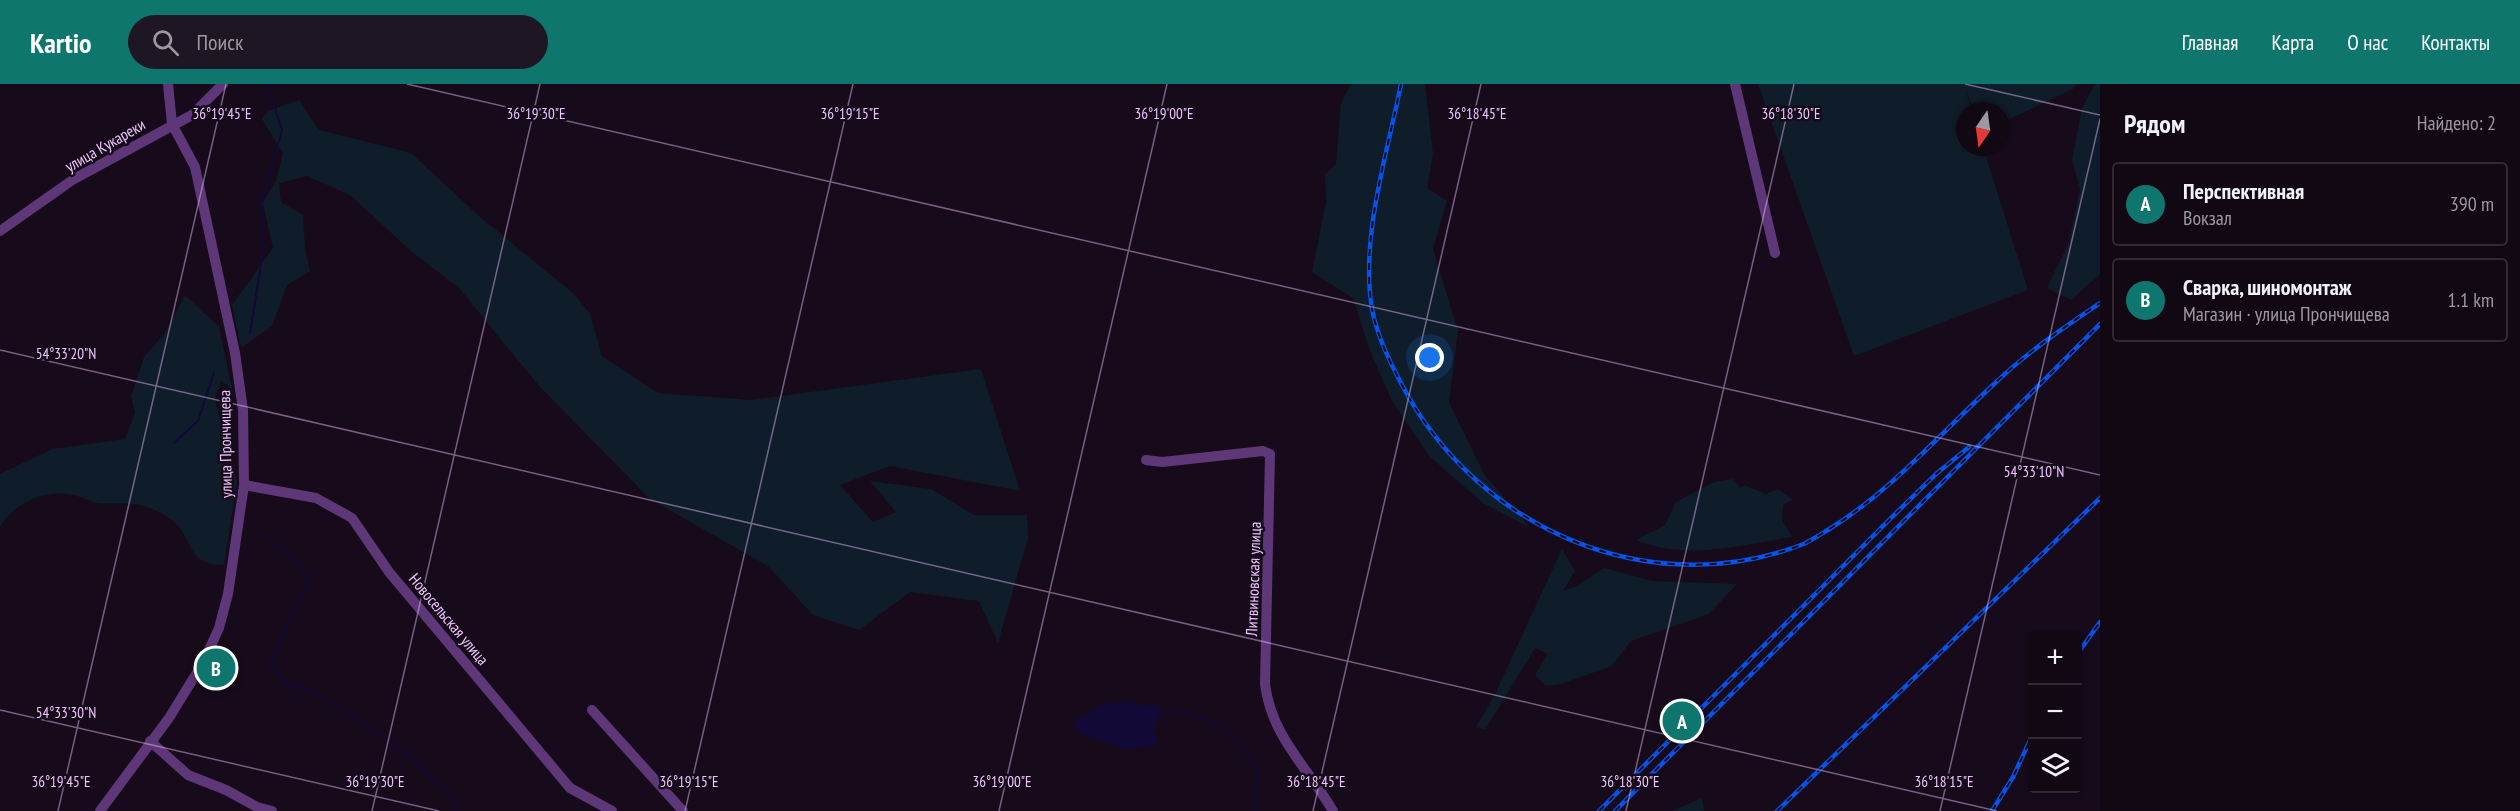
<!DOCTYPE html>
<html lang="ru">
<meta charset="utf-8">
<style>
:root{--surface:#110814;--page:#1e1622;--text:#f1f3f6;--muted:#9c9aa0;--line:#302934;--accent:#0f766e}
body{margin:0;font-family:"PT Sans Narrow",sans-serif;background:var(--page);color:var(--text)}
.controls{position:absolute;right:18px;bottom:18px;display:grid;overflow:hidden;border-radius:6px;box-shadow:0 2px 4px #0004}
.controls button{width:54px;height:54px;display:grid;place-items:center;padding:0;border:0;border-bottom:2px solid var(--line);background:var(--surface);color:var(--text);font:30px sans-serif}
.compass{position:absolute;left:1956px;top:18px;width:54px;height:54px;border-radius:50%;background:var(--surface);box-shadow:0 2px 4px #0004;rotate:193deg}
.you{position:absolute;left:1430px;top:274px;width:21px;height:21px;margin:-15px;border:4px solid #fff;border-radius:50%;background:#1a73e8;box-shadow:0 0 0 9px #1a73e833}
.badge{display:grid;place-items:center;width:39px;height:39px;border-radius:50%;background:var(--accent);color:#fff;font-size:20px;font-weight:700}
.pin{position:absolute;translate:-50% -50%;border:3px solid #fff;box-shadow:0 2px 6px #0006}
.list{margin:0;padding:0;list-style:none}
h2{display:flex;justify-content:space-between;align-items:center;height:78px;margin:0;padding:0 24px;font-size:26px}
h2 small{font-size:20px;font-weight:400;color:var(--muted)}
.list li{display:grid;grid-template-columns:39px 1fr auto;gap:18px;align-items:center;box-sizing:border-box;height:84px;margin:0 12px 12px;padding:0 12px;border:2px solid var(--line);border-radius:6px}
.list b{display:block;font-size:22px;white-space:nowrap}
.list p{margin:0;font-size:20px;white-space:nowrap;color:var(--muted)}
.list em{font-size:20px;font-style:normal;color:var(--muted)}
.icon{flex:none;width:33px;height:33px;fill:none;stroke:currentColor;stroke-width:2;stroke-linecap:round;stroke-linejoin:round}
.map{position:relative;flex:none;width:2100px;height:727px;overflow:hidden}
header{display:flex;align-items:center;gap:36px;box-sizing:border-box;height:84px;padding:0 30px;background:var(--accent);color:#fff}
header strong{font-size:28px}
nav{display:flex;gap:33px;margin-inline-start:auto;font-size:21px}
.search{width:420px;height:54px;background:var(--page);display:flex;align-items:center;gap:15px;box-sizing:border-box;padding:0 21px;border-radius:33px;color:var(--muted);font-size:22px}
main{display:flex}
aside{flex:1;background:var(--surface)}
.map>svg:first-child{display:block}
.green{fill:#0f1c29}
.water{fill:#120936}
.lines{fill:none;stroke-linecap:round;stroke-linejoin:round}
.stream{stroke:#120936;stroke-width:2}
.minor{stroke:#5e3779;stroke-width:10}
.rail-casing{stroke:#0453eb;stroke-width:4.5}
.rail{stroke:#170b1b;stroke-width:2;stroke-dasharray:7;stroke-linecap:butt}
.ticks{fill:none;stroke:#ecc6fe;stroke-width:1.5;stroke-opacity:0.45}
.labels{text-anchor:middle;dominant-baseline:central;stroke-width:5;stroke-linejoin:round;paint-order:stroke}
.street-label{font-size:16px;fill:#ecc6fe;stroke:#170b1b}
.ticks-label{font-size:15px;text-anchor:middle;fill:#ecc6fe;stroke:#170b1b;stroke-width:5;stroke-linejoin:round;paint-order:stroke}
</style>
<header>
<strong>Kartio</strong>
<div class="search"><svg class="icon" aria-label="search" viewBox="0 0 24 24"><circle cx="10" cy="10" r="6"/><path d="M15 15l6 6"/></svg>Поиск</div>
<nav><a>Главная</a><a>Карта</a><a>О нас</a><a>Контакты</a></nav>
</header>
<main>
<div class="map">
<svg width="2100" height="727" viewBox="0 0 2100 727">
<rect width="100%" height="100%" fill="#170b1b"/>
<!-- green -->
<g class="green">
<polygon points="1351,0 1425,0 1433,70 1427,104 1447,117 1433,165 1458,247 1449,318 1484,390 1530,444 1483,419 1430,373 1392,317 1370,267 1353,214 1312,188 1326,118 1325,90 1336,80 1341,19"/>
<polygon points="1758,0 2076,0 2073,5 2001,39 2001,27 1974,27 1966,7 1972,27 1965,27 1965,63 1983,63 2028,206 1854,272"/>
<polygon points="2095,0 2100,0 2100,190 2071,216 2047,204 2069,158 2080,105 2072,76 2082,24"/>
<polygon points="299,16 319,46 411,69 480,133 573,209 590,230 602,272 658,309 751,316 981,285 1020,407 890,382 840,401 873,438 896,428 870,397 931,405 974,431 1027,431 1028,454 998,559 979,517 910,508 859,546 813,531 768,482 650,415 539,302 459,204 412,168 350,111 307,92 279,99 281,118 303,131 305,165 310,187 287,201 272,242 241,264 232,221 273,164 263,119 276,97 283,69 262,35 268,27"/>
<path d="M185,211L219,243L234,315L229,302L221,297L215,316L237,398L224,481C182,481 196,451 169,434C139,415 130,421 99,419C90,418 81,412 72,411C43,405 16,419 0,442V390L52,365L125,355L135,329L131,312L144,273L165,249Z"/>
<path d="M1733,395L1740,404L1744,401L1766,410L1778,405L1793,416L1783,421L1782,437L1792,453C1739,461 1688,477 1636,456L1665,441L1676,418L1714,398Z"/>
<polygon points="1562,465 1575,487 1563,507 1577,502 1604,484 1652,497 1737,500 1709,530 1631,557 1612,582 1561,600 1546,602 1535,591 1548,570 1535,564 1485,646 1476,643 1495,610"/>
<polygon points="1702,714 1704,727 1672,727"/>
</g>
<!-- water -->
<polygon class="water" points="1127,617 1148,622 1160,620 1155,646 1158,661 1127,666 1076,648 1076,637 1100,621"/>
<g class="lines">
<!-- stream -->
<g class="stream">
<polyline points="250,250 262,173 261,121 282,46 267,0"/>
<polyline points="174,359 198,337 214,289"/>
<polyline points="260,449 292,473 309,496 271,577 283,598 316,609 393,659 451,711 456,727"/>
<polyline points="1157,633 1174,628 1189,629 1225,643 1246,670 1257,679 1255,727"/>
</g>
<!-- minor -->
<g class="minor">
<polyline points="1735,0 1775,169"/>
<polyline points="0,147 74,95 192,31 223,0"/>
<path d="M1146,376L1162,378L1263,367L1270,370L1265,600C1272,654 1307,682 1333,727"/>
<polyline points="244,401 316,414 352,434 389,488 570,704 612,727"/>
<polyline points="592,626 683,727"/>
<polyline points="150,657 188,691 226,706 257,723 272,727"/>
<polyline points="100,727 169,634 204,577 219,544 228,510 244,401 243,326 235,269 195,83 172,40 168,0"/>
</g>
<!-- rail casing -->
<g class="rail-casing">
<g id="rail">
<path d="M1401,0C1387,71 1360,154 1372,225C1377,252 1390,278 1402,301C1477,444 1647,519 1801,461C1811,457 1821,450 1831,444C1893,405 1940,350 1993,301C2026,269 2063,244 2100,219"/>
<polyline points="2078,569 2100,538"/>
<polyline points="1599,727 1891,434 1936,390 1969,363"/>
<polyline points="1615,727 2100,240"/>
<polyline points="1777,727 2100,414"/>
<polyline points="1992,727 2013,693 2032,652"/>
</g>
</g>
<!-- rail -->
<use href="#rail" class="rail"/>
</g>
<!-- ticks -->
<path class="ticks" d="M407,0L2100,391M1965,0L2100,31M0,266L1997,727M0,626L439,727M58,727L226,0M372,727L540,0M685,727L853,0M999,727L1167,0M1313,727L1481,0M1626,727L1794,0M1940,727L2100,35"/>
<g class="labels">
<!-- street labels -->
<g class="street-label">
<text transform="translate(105 61) rotate(-30)">улица Кукареки</text>
<text transform="translate(225 360) rotate(-91)">улица Прончищева</text>
<text transform="translate(1253 495) rotate(-88)">Литвиновская улица</text>
<text transform="translate(449 535) rotate(50)">Новосельская улица</text>
</g>
</g>
<g class="ticks-label">
<text x="222" y="35">36°19'45"E</text>
<text x="536" y="35">36°19'30"E</text>
<text x="850" y="35">36°19'15"E</text>
<text x="1164" y="35">36°19'00"E</text>
<text x="1477" y="35">36°18'45"E</text>
<text x="1791" y="35">36°18'30"E</text>
<text x="66" y="275">54°33'20"N</text>
<text x="2034" y="393">54°33'10"N</text>
<text x="66" y="634">54°33'30"N</text>
<text x="61" y="703">36°19'45"E</text>
<text x="375" y="703">36°19'30"E</text>
<text x="689" y="703">36°19'15"E</text>
<text x="1002" y="703">36°19'00"E</text>
<text x="1316" y="703">36°18'45"E</text>
<text x="1630" y="703">36°18'30"E</text>
<text x="1944" y="703">36°18'15"E</text>
</g>
</svg>
<div class="controls">
<button>+</button>
<button>−</button>
<button><svg class="icon" aria-label="layers" viewBox="0 0 24 24"><path d="M12 4l9 5-9 5-9-5zM3 14l9 5 9-5"/></svg></button>
</div>
<svg class="compass" viewBox="-18 -18 36 36"><path d="M0-13l5 13h-10z" fill="#e53935"/><path d="M0 13l5-13h-10z" fill="#9c9aa0"/></svg>
<div class="you"></div>
<div class="pin badge" style="left:1682px;top:637px">A</div>
<div class="pin badge" style="left:216px;top:584px">B</div>
</div>
<aside>
<h2>Рядом<small>Найдено: 2</small></h2>
<ul class="list">
<li><span class="badge">A</span><div><b>Перспективная</b><p>Вокзал</p></div><em>390 m</em></li>
<li><span class="badge">B</span><div><b>Сварка, шиномонтаж</b><p>Магазин · улица Прончищева</p></div><em>1.1 km</em></li>
</ul>
</aside>
</main>
